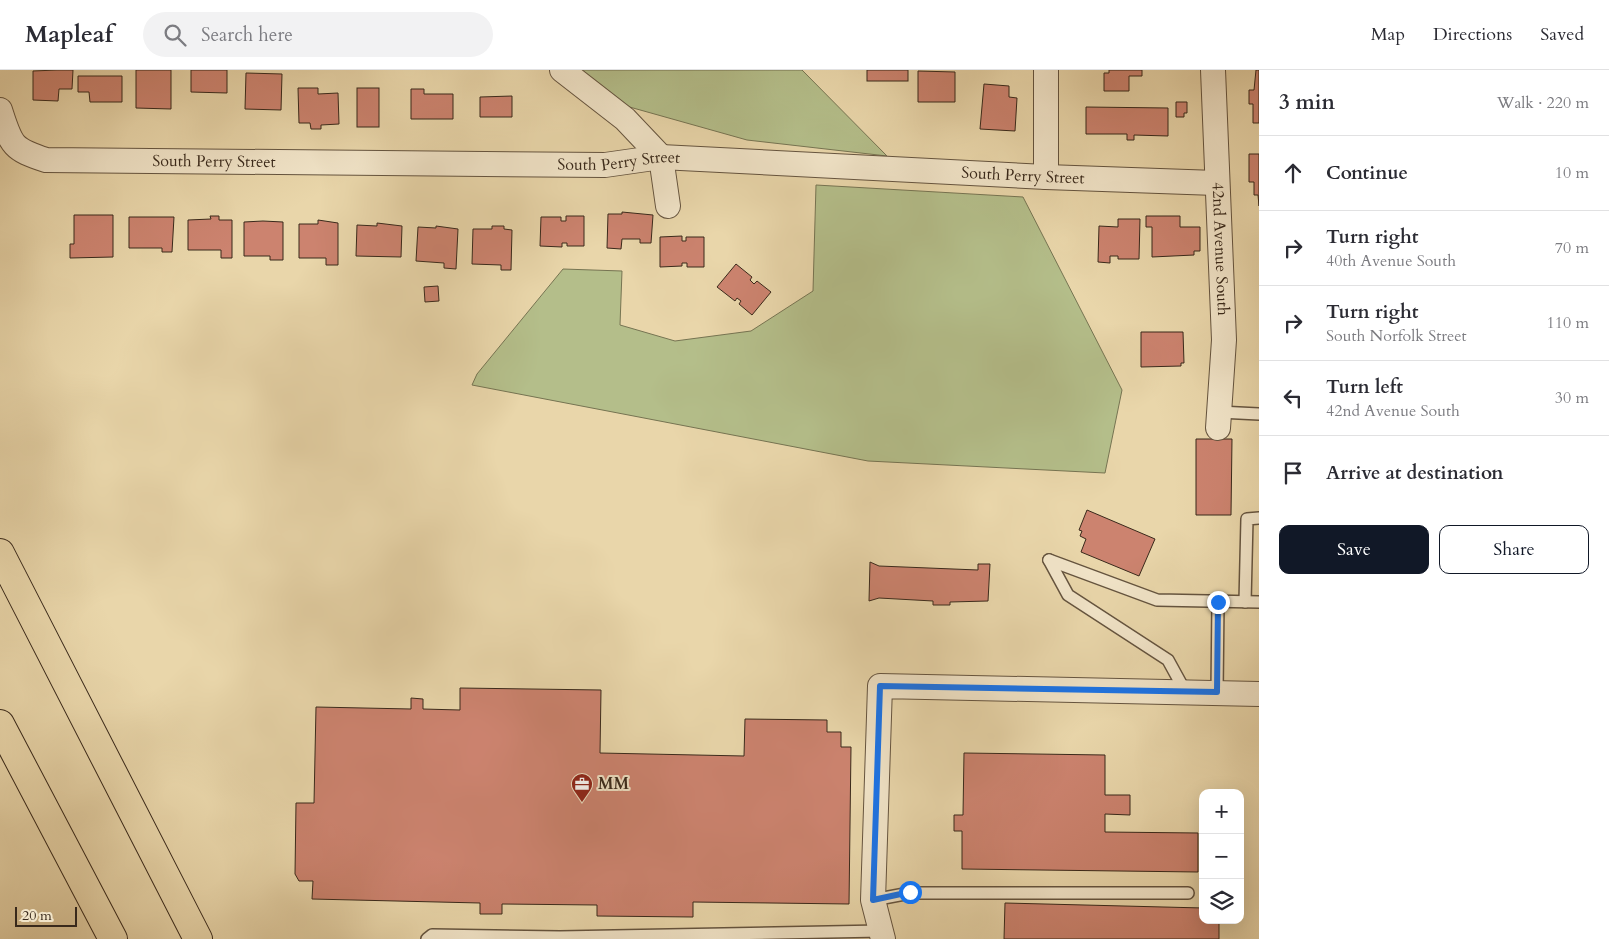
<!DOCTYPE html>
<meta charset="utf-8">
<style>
:root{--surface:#fff;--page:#f2f2f3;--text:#2b2b33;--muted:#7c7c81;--line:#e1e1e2;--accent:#111827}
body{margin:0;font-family:Cardo,serif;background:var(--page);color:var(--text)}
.controls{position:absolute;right:15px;bottom:15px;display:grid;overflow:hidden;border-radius:10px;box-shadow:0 5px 20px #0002}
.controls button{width:45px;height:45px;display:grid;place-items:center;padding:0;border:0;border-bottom:1px solid var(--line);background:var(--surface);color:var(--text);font:25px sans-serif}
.scale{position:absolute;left:15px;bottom:12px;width:62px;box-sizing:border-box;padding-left:5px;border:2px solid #39291b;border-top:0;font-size:14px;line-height:18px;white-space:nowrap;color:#39291b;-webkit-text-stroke:4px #f1e4c8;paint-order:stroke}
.stop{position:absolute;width:15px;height:15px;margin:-11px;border:4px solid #1a73e8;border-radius:50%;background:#fff}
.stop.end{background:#1a73e8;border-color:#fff;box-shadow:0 1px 5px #0008}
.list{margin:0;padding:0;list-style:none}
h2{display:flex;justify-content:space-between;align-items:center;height:65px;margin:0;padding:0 20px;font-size:21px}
h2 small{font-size:16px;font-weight:400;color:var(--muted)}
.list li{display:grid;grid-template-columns:32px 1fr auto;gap:15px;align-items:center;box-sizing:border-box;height:75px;padding:0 20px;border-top:1px solid var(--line)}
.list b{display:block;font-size:19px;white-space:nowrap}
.list p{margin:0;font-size:16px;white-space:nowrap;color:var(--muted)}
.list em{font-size:16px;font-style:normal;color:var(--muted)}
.actions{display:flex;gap:10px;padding:15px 20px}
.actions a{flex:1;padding:11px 0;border:1px solid var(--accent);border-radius:10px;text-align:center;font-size:18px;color:var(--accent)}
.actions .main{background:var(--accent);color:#fff}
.icon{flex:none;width:28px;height:28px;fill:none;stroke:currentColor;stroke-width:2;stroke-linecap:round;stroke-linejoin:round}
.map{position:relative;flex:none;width:1259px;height:869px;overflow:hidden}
header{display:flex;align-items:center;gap:30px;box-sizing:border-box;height:70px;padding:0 25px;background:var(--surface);border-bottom:1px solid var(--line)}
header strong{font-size:24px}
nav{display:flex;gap:28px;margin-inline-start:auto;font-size:18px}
.search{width:350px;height:45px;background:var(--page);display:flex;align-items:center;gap:12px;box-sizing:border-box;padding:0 18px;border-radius:28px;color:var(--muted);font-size:19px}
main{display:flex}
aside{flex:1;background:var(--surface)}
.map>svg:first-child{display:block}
.green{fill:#b4be8a;stroke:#767452}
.building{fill:#cc836f;stroke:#39291b}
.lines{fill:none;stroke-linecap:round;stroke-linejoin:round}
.lane-casing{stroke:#65543f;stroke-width:14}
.street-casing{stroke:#65543f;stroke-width:26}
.highway-casing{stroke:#39291b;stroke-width:30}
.lane{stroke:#f1e4c8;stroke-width:11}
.street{stroke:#f1e4c8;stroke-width:24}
.highway{stroke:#e9d6aa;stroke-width:28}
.route{stroke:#1a73e8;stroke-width:6}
.labels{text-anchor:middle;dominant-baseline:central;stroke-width:4;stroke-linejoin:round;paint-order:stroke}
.street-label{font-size:16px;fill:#39291b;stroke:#f1e4c8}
.poi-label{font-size:16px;font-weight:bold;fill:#39291b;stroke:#f1e4c8;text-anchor:start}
</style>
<header>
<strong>Mapleaf</strong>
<div class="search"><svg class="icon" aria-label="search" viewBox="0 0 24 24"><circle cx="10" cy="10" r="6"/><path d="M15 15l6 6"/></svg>Search here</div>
<nav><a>Map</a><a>Directions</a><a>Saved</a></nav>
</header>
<main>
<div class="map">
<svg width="1259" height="869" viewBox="0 0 1259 869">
<rect width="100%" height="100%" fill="#e9d6aa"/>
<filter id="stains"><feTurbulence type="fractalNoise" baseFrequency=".004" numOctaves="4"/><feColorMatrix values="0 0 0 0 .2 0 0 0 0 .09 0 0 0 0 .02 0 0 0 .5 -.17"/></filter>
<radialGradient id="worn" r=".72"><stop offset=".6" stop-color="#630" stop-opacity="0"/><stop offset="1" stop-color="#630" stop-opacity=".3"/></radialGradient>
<!-- green -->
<g class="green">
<polygon points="580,0 802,0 887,86 747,70 626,36"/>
<polygon points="816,115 1023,127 1122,320 1105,403 868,391 472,315 477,304 563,199 622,201 620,255 675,271 751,261 813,221"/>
</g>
<!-- building -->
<g class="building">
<polygon points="57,0 73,0 72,19 59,19 58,31 33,30 33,1"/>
<polygon points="136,0 171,0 171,39 136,38"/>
<polygon points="191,0 227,0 227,23 191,22"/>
<rect x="867" y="0" width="41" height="11"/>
<polygon points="1109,0 1142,0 1142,6 1129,6 1129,21 1104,21 1104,3 1109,3"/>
<polygon points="1256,0 1259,0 1259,53 1253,53 1253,34 1249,34 1249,20 1254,20"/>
<polygon points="918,1 955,2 955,32 918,32"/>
<polygon points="246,3 282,4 281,40 245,39"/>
<polygon points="78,6 122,6 122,32 90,32 89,22 78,22"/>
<polygon points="984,14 1009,16 1009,27 1017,28 1015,61 980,59"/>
<polygon points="298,18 318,18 318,24 338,23 339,54 321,55 321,59 311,59 310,53 299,53"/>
<rect x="357" y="18" width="22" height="39"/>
<polygon points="411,19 424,19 424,24 453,24 453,49 411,49"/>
<polygon points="512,26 512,47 480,47 480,27"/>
<polygon points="1176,32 1187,32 1187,43 1184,43 1184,47 1176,47"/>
<polygon points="1086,37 1168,38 1168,66 1134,65 1134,70 1127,70 1127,64 1086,64"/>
<polygon points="1249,84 1259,84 1259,136 1258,125 1254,125 1254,112 1249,112"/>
<polygon points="622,142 653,145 651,173 640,173 640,169 622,169 621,179 607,178 608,144 622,144"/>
<polygon points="74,145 113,145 113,187 70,188 70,174 74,174"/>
<polygon points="210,146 219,146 219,150 232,150 232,188 221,188 221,180 188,180 188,150 211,149"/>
<polygon points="566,146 584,146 584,176 567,176 567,173 562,173 562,177 540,176 541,147 561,147 561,151 566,151"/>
<polygon points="1146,146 1180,146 1180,157 1200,157 1200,181 1194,181 1194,185 1152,187 1152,157 1146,157"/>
<polygon points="129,147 174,147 172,182 162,182 162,178 129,178"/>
<polygon points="1118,149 1140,149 1139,189 1118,189 1118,186 1110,186 1110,193 1098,192 1099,156 1118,157"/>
<polygon points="318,150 338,153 338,195 326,195 326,188 299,188 299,154 318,154"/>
<polygon points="263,151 283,152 283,190 270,190 270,186 244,186 244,152"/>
<polygon points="377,153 402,156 401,187 356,186 357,155 377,156"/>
<polygon points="436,156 458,159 456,199 444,198 444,193 416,191 418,157 436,158"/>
<polygon points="492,156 504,156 504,159 512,160 511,200 501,200 501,195 472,194 473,159 492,159"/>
<polygon points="682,166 682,171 686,171 686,167 704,167 704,197 687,197 687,193 682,193 682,196 660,197 660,167"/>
<polygon points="736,194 752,207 750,210 754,214 757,211 771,222 752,245 739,234 741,231 737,228 735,231 717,217"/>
<polygon points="438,216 439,231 425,232 424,217"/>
<polygon points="1141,262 1183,262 1184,293 1181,293 1181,296 1141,297"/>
<polygon points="1196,369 1232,369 1231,445 1196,445"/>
<polygon points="1087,440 1155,469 1139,506 1081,482 1086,469 1080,466 1082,461 1079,460"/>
<polygon points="870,492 879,496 978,500 978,494 990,494 988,531 950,532 950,535 933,535 933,531 879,528 869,531"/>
<polygon points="460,618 601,620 600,683 744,686 745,649 827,650 827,662 841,662 841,677 851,677 849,834 693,832 693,847 597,846 597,835 502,834 502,844 480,844 480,833 312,829 313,811 299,811 295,804 296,733 314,733 316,637 411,639 411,628 423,629 423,639 460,640"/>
<polygon points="964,683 1105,685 1105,725 1130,725 1130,745 1105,744 1105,762 1198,763 1198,802 962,799 962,761 954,761 954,745 963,745"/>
<polygon points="1005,833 1203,838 1203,850 1219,850 1219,869 1004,869"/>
</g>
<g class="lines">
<!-- lane casing -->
<g class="lane-casing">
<g id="lane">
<polyline points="1219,342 1259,344"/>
<polyline points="1049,490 1157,530 1259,532"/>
<polyline points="1049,490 1068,525 1168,590 1185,621"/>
<polyline points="1245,532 1247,449 1259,448"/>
<polyline points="1217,622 1218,532"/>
<polyline points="873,830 910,823 1188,823"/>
<polyline points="427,869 432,865 560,867 881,861"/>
</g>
</g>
<!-- street casing -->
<g class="street-casing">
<g id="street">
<polyline points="562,0 625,49 661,87 668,136"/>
<path id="s1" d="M1213,0L1224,270L1218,358"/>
<path id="s2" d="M0,40C11,74 11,79 46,90L605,95L661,87L1046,107L1216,113"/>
<polyline points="1046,107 1046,0"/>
<polyline points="883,869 873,830 880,616 1259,624"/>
</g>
</g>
<!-- highway casing -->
<g class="highway-casing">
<g id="highway">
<polyline points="0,483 198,869"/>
<polyline points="0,654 113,869"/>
</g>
</g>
<!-- lane -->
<use href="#lane" class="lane"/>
<!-- street -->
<use href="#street" class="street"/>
<!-- highway -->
<use href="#highway" class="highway"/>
</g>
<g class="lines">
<!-- route -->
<polyline class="route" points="910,822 873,830 880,616 1217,622 1218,532"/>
</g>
<!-- icons -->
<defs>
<g id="office-pin" transform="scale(1.125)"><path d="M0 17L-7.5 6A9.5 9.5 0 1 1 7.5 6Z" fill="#8f2418" stroke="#f1e4c8"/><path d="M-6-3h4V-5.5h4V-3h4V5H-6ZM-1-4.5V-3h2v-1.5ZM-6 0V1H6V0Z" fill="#fff"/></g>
</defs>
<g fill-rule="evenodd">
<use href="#office-pin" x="582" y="714"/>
</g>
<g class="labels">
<!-- street labels -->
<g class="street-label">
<text stroke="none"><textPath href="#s2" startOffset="646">South Perry Street</textPath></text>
<text stroke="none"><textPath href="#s2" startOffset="241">South Perry Street</textPath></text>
<text stroke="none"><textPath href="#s2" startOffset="1051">South Perry Street</textPath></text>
<text stroke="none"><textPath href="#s1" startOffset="179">42nd Avenue South</textPath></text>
</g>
<!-- poi labels -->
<g class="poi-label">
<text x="598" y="714">MM</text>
</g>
</g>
<rect width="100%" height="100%" filter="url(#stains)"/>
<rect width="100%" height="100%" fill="url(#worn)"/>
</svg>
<div class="controls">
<button>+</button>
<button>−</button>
<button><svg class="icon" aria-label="layers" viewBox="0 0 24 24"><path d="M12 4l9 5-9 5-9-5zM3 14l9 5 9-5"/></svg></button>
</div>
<div class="scale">20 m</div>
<div class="stop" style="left:910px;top:822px"></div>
<div class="stop end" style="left:1218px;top:532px"></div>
</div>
<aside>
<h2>3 min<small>Walk · 220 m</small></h2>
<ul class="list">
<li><svg class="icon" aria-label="ahead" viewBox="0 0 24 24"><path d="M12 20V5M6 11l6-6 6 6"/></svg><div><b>Continue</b></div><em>10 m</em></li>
<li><svg class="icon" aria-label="right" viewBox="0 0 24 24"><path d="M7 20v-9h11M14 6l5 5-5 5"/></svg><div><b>Turn right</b><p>40th Avenue South</p></div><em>70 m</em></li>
<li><svg class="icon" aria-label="right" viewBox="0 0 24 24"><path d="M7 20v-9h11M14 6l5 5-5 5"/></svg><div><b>Turn right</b><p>South Norfolk Street</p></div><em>110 m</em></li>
<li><svg class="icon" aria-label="left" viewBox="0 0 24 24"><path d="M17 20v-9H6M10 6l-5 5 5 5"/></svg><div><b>Turn left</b><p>42nd Avenue South</p></div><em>30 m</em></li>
<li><svg class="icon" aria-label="arrive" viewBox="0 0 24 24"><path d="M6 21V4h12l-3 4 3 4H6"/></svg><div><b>Arrive at destination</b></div></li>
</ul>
<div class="actions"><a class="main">Save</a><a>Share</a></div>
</aside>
</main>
